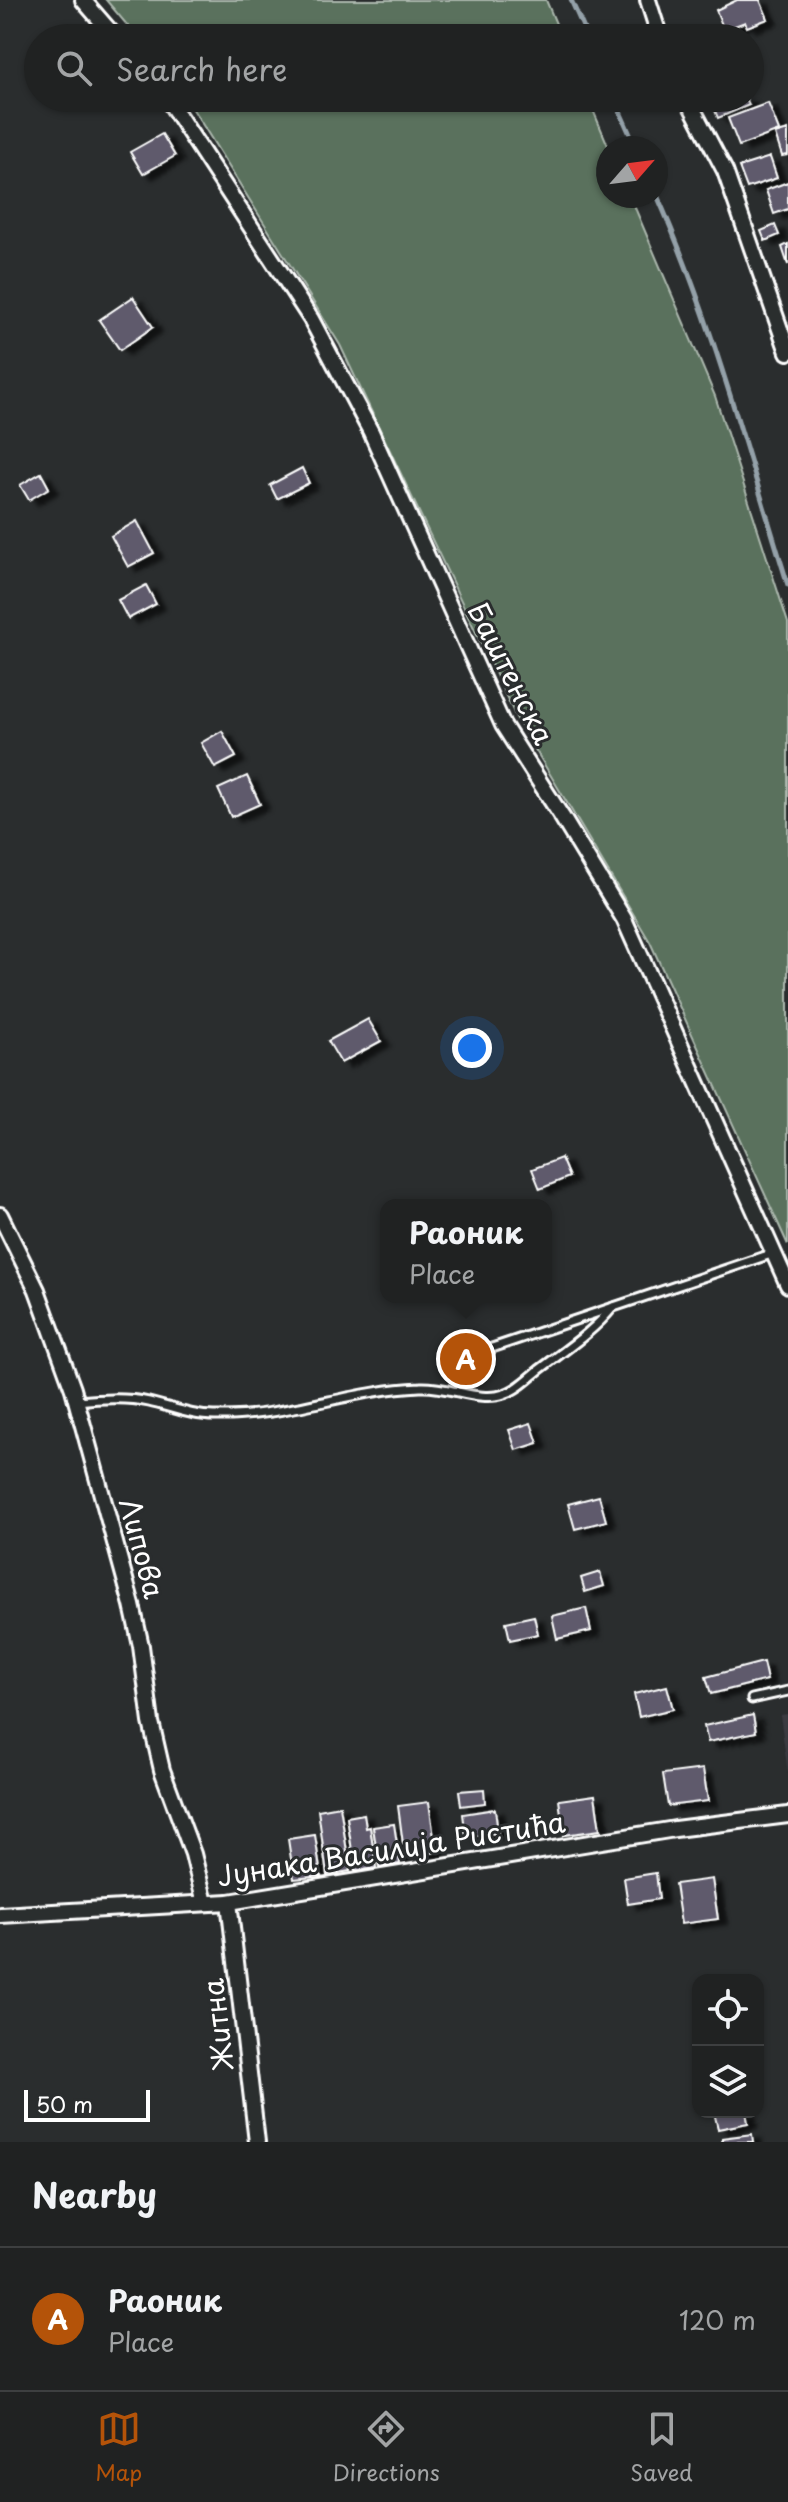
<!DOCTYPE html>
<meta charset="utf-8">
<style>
:root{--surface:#202222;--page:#282a2a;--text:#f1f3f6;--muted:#a2a4a5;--line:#3d3f40;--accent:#b45309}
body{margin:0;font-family:"Playpen Sans",sans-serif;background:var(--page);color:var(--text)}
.controls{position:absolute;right:24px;bottom:24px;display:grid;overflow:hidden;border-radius:16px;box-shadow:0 2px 6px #0004}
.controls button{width:72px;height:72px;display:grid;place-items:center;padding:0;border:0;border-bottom:2px solid var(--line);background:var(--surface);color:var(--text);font:40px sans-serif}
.compass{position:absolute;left:596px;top:136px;width:72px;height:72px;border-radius:50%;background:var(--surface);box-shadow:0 2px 6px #0004;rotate:62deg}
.scale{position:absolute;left:24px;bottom:20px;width:126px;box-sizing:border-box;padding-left:8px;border:4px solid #fff;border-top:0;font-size:22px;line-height:28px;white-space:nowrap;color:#fff;-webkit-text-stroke:6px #2a2d2e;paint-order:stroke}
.you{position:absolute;left:472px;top:1048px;width:28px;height:28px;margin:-20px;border:6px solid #fff;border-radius:50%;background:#1a73e8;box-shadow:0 0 0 12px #1a73e833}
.badge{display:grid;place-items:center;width:52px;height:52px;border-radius:50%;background:var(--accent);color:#fff;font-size:26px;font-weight:700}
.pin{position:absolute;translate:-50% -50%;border:4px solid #fff;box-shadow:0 2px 8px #0006}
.popup{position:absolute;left:380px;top:1199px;width:172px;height:104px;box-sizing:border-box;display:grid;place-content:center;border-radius:16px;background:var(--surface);filter:drop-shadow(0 2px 6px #0005);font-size:26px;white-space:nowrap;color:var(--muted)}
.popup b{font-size:30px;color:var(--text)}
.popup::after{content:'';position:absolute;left:50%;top:100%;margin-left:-16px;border:16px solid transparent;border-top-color:var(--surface)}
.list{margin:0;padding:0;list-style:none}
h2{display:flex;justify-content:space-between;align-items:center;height:104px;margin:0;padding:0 32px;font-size:34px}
h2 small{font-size:26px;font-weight:400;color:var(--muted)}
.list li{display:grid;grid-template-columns:52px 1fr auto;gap:24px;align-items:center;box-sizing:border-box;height:144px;padding:0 32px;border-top:2px solid var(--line)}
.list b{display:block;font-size:30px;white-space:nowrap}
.list p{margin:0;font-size:26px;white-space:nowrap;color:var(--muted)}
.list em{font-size:26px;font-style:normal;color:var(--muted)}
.icon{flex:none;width:44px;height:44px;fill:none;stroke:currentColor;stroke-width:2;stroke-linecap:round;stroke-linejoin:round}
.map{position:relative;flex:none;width:788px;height:2142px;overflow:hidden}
.search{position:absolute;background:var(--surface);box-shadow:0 2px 6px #0004;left:24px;right:24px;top:24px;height:88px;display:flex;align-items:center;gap:20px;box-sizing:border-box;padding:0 28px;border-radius:44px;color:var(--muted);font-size:30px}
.sheet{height:248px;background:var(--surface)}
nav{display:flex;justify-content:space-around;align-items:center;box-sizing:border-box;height:112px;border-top:2px solid var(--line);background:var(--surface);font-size:22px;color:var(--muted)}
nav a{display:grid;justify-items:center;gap:4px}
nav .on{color:var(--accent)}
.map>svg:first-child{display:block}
.built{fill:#3a3a41}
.green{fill:#5a715d;stroke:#acb8ae;stroke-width:2}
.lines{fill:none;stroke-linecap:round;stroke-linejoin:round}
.stream{stroke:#94a1a9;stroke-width:5}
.building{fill:#5e5a6c;stroke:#fff;stroke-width:2;filter:url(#shadow)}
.service-casing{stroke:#fff;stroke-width:13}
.minor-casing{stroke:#fff;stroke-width:20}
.service{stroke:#2a2d2e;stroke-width:7}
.minor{stroke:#2a2d2e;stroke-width:14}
.labels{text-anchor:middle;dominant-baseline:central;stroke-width:6;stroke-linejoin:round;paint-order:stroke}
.street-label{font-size:28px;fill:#fff;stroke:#2a2d2e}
</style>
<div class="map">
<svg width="788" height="2142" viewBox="0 0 788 2142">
<defs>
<filter id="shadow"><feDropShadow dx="9" dy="5" stdDeviation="2" flood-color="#0009"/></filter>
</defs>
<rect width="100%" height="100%" fill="#2a2d2e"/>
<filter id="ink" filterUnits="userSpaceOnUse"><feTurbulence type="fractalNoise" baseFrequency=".0125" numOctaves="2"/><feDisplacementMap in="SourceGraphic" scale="16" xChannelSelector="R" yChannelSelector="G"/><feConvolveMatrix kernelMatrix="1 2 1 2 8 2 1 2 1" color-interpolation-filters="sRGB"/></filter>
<g filter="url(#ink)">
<!-- built -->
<polygon class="built" points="788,1714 788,1773 780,1715"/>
<!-- green -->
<g class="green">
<polygon points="106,0 546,0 562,38 138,38"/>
<polygon points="186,98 588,98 609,148 608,196 630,196 715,396 788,623 788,1245 650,942 517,719 340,345"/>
</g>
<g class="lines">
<!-- stream -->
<g class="stream">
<polyline points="571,0 588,38"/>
<polyline points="614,98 636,148"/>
<path d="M656,193C712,319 747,454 788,585"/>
</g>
</g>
<!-- building -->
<g class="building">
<polygon points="737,0 760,0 768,19 747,27 745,22 724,30 716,10"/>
<polygon points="710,98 746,98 749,105 718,118"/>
<polygon points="768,103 779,131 739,146 728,118"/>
<polygon points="788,130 788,155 782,156 775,134"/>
<polygon points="162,134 175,156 143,174 130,152"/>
<polygon points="770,157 777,178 747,188 739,167"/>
<polygon points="788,182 788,209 774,214 766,190"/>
<polygon points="775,225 779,235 765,241 761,231"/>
<polygon points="788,244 788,265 782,247"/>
<polygon points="133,297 153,327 120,350 99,320"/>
<polygon points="302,468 309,483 277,499 270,485"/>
<polygon points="41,473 49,488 29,500 20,485"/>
<polygon points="137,521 154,553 128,567 111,536"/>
<polygon points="146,585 156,604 128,619 118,600"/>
<polygon points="222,731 236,757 215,768 201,743"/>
<polygon points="247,776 260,804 231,817 218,789"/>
<polygon points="368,1019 381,1041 341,1063 328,1041"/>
<polygon points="561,1158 569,1177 540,1189 532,1169"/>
<polygon points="531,1423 538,1443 516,1450 509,1430"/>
<polygon points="599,1496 606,1521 575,1529 568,1504"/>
<polygon points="600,1572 604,1586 585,1592 581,1578"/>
<polygon points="586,1608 591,1631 557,1639 552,1616"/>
<polygon points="534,1616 538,1634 510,1640 506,1622"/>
<polygon points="763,1662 767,1680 711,1694 706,1677"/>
<polygon points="667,1686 673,1709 639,1717 634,1694"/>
<polygon points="753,1715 756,1732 708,1742 704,1726"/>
<polygon points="703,1769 708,1801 668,1806 663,1774"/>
<polygon points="484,1789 485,1803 461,1806 459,1791"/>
<polygon points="595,1795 600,1830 564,1835 559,1800"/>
<polygon points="429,1802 436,1852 419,1855 417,1842 403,1844 398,1806"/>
<polygon points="340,1806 350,1871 327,1875 318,1810"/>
<polygon points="495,1809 498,1833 466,1837 463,1814"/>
<polygon points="364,1814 366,1828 370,1827 376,1868 355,1871 347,1817"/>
<polygon points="394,1824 400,1864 379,1867 373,1827"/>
<polygon points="315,1835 321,1876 294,1879 288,1839"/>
<polygon points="656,1873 659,1899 628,1904 624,1878"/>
<polygon points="712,1879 718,1919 681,1924 675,1884"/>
<polygon points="714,2112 746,2112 748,2123 718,2129"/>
<polygon points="752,2134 753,2142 722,2142 722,2138"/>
</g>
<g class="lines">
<!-- service casing -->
<g class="service-casing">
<g id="service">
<polyline points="489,1349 774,1253"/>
<path d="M76,1401C100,1399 125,1397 149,1402C171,1407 192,1416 215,1416C284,1418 351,1390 420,1387C448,1385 480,1403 504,1394C517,1390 528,1379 539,1370C565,1350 593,1332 613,1307"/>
<polyline points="752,1699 788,1691"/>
</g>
</g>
<!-- minor casing -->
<g class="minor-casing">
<g id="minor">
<polyline points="83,0 116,38"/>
<polyline points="648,0 660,38"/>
<polyline points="167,98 311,319 371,432 503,725 562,817 624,919 788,1285"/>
<polyline points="687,98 725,171 788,352"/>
<polyline points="0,1215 37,1290 73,1389 132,1605 141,1646 151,1722 162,1770 193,1854 205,1903"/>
<polyline points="229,1902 257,2142"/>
<polyline points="0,1915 229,1902 675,1829 788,1815"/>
</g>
</g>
<!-- service -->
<use href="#service" class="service"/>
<!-- minor -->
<use href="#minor" class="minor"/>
</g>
</g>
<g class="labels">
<!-- street labels -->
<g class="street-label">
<text transform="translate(512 673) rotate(63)">Баштенска</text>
<text transform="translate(143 1548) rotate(75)">Липова</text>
<text transform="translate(391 1848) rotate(-9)">Јунака Василија Ристића</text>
<text transform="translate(217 2025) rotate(-97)">Житна</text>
</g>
</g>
</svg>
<div class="controls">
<button><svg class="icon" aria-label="locate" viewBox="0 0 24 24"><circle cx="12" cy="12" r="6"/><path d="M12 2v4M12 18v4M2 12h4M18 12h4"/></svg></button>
<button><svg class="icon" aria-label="layers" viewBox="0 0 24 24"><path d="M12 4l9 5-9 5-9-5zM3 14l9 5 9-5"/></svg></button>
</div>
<svg class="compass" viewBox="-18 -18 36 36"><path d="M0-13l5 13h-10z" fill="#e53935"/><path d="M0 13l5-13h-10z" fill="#a2a4a5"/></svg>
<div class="scale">50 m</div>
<div class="you"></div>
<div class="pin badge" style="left:466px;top:1359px">A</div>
<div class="popup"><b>Раоник</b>Place</div>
<div class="search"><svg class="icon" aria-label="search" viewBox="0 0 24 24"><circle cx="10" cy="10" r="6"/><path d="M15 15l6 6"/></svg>Search here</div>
</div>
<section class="sheet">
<h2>Nearby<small></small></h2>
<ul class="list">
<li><span class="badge">A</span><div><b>Раоник</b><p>Place</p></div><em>120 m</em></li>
</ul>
</section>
<nav>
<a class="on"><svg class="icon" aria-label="map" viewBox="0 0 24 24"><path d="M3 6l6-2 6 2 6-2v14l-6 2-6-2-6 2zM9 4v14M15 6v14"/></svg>Map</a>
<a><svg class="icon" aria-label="directions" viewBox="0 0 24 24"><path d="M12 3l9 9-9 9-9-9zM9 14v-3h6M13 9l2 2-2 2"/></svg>Directions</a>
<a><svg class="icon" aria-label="saved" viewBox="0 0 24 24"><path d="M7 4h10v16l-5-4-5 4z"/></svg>Saved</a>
</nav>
